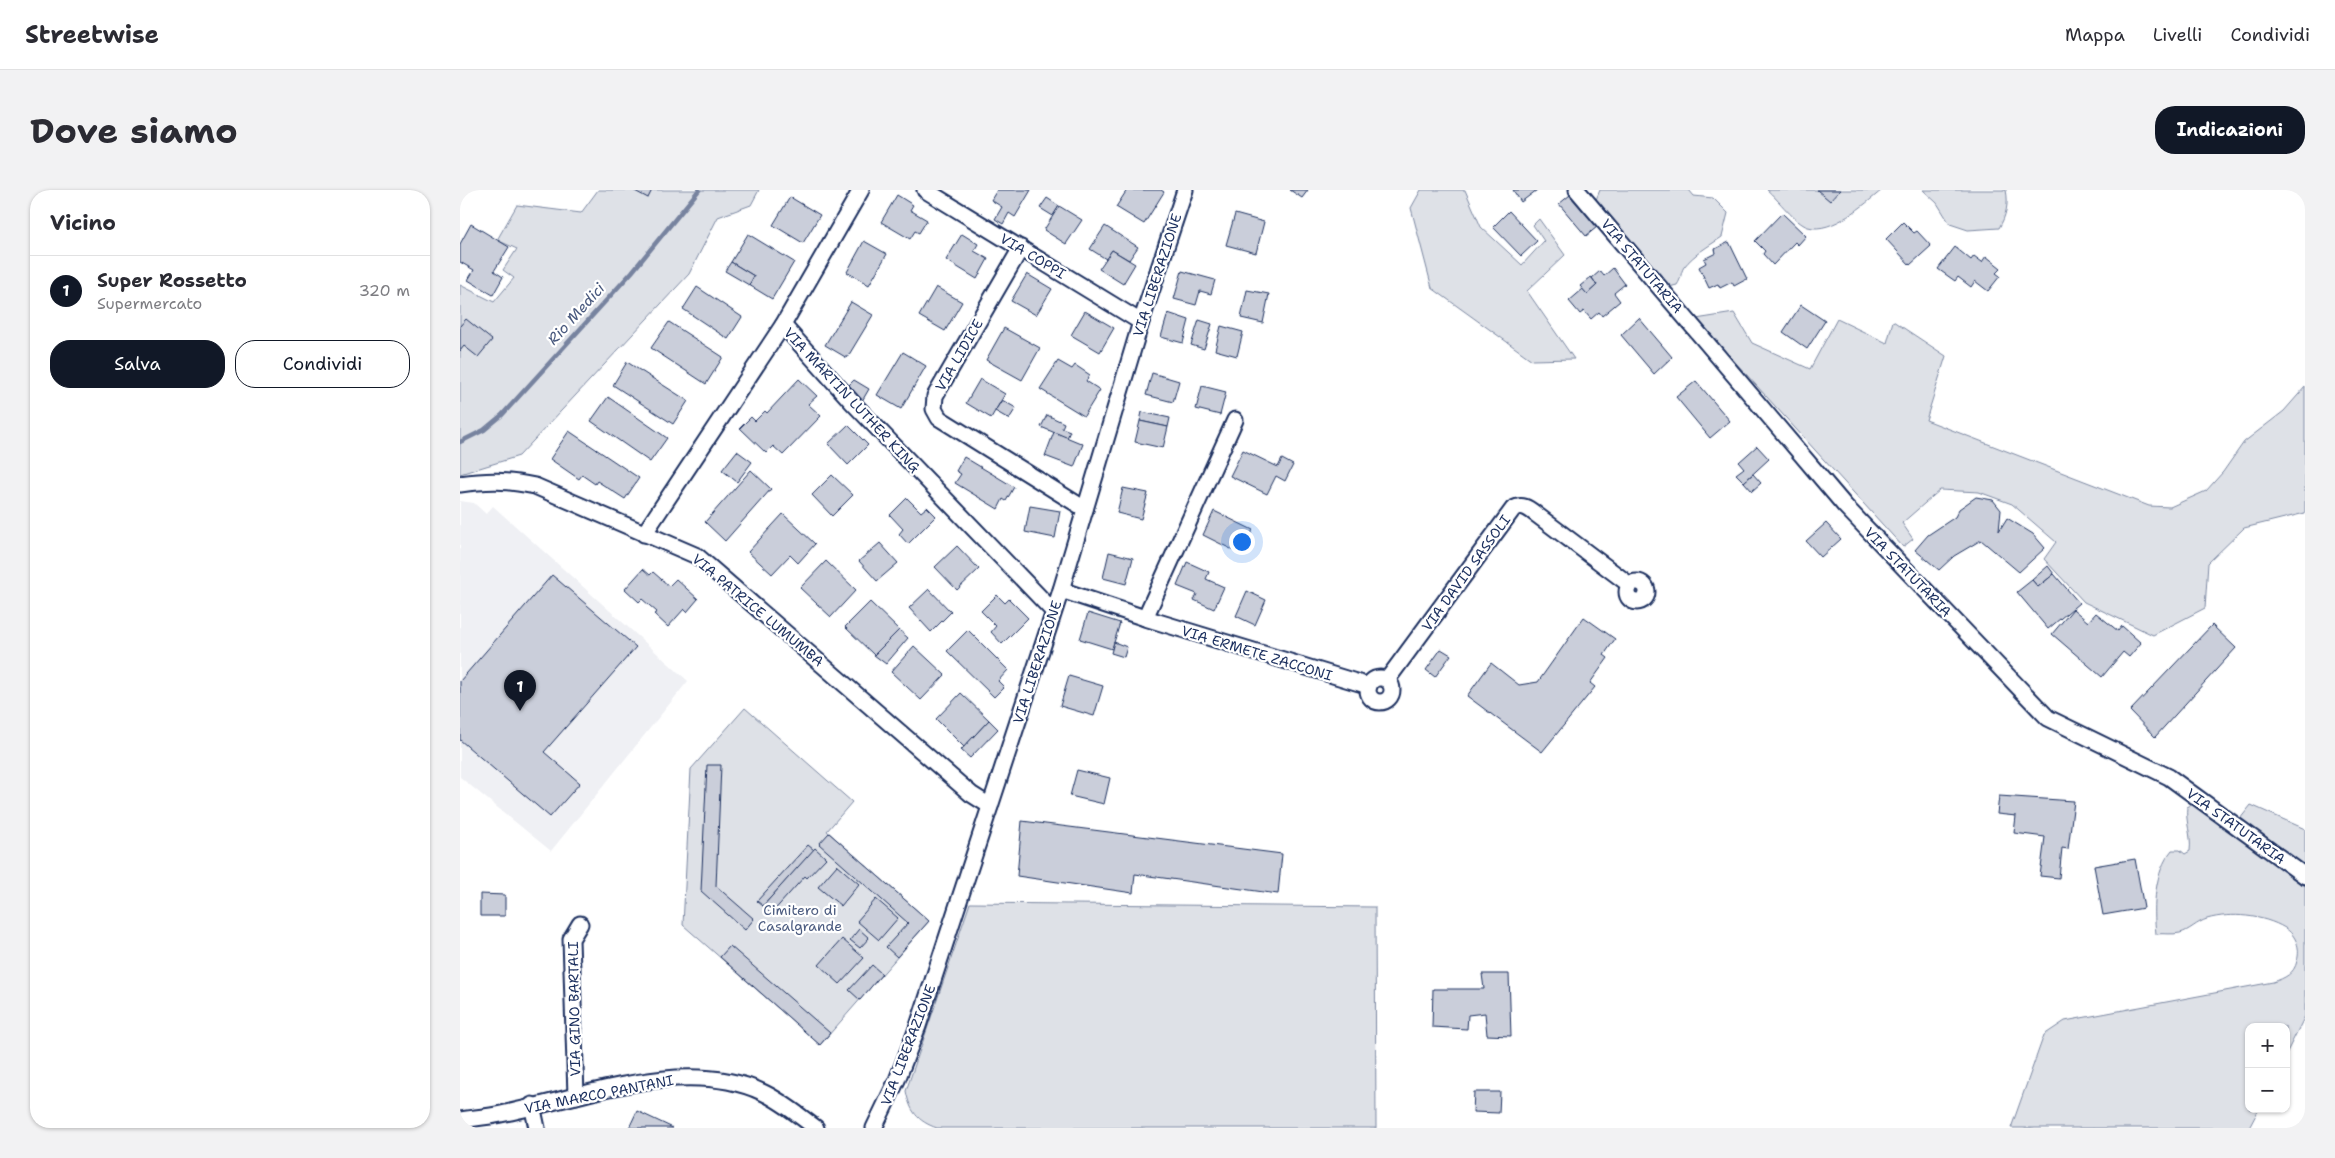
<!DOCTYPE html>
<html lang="it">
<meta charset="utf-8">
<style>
:root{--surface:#fff;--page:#f2f2f3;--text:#2b2b33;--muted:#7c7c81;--line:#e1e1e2;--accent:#111827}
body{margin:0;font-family:"Shantell Sans",sans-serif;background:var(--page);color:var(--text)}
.controls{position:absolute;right:15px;bottom:15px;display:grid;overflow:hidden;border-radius:10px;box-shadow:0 1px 4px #0004}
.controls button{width:45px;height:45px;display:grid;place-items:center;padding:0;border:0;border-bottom:1px solid var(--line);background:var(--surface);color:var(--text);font:25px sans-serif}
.you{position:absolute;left:781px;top:351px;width:18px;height:18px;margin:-12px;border:4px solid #fff;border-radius:50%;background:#1a73e8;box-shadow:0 0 0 8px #1a73e833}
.badge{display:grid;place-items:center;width:32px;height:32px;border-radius:50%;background:var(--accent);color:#fff;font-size:16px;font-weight:700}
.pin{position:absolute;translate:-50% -41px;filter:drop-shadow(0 1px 2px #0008)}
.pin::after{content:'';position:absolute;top:26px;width:18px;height:15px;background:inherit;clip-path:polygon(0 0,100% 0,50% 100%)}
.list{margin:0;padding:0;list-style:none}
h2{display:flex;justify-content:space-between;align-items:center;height:65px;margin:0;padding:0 20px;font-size:21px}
h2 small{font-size:16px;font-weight:400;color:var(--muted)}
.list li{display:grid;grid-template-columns:32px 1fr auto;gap:15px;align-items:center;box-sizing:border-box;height:70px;padding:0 20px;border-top:1px solid var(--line)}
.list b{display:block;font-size:19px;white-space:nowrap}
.list p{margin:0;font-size:16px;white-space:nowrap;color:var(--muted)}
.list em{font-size:16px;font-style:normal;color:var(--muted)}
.actions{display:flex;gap:10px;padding:15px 20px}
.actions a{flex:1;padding:11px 0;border:1px solid var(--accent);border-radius:20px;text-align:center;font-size:18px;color:var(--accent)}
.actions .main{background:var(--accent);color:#fff}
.map{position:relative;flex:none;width:1845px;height:938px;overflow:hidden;border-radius:20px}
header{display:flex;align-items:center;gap:30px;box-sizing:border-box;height:70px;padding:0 25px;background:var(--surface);border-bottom:1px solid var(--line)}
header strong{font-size:24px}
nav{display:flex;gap:28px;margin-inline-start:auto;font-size:18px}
.intro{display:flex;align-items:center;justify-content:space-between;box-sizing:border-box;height:120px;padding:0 30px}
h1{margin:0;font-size:35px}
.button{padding:12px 22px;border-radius:20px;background:var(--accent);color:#fff;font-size:18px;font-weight:700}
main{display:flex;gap:30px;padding:0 30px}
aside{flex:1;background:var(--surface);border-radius:20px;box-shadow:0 1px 4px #0004}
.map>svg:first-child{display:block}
.built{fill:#eff0f4}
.green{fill:#dee1e7;stroke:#7c88a2}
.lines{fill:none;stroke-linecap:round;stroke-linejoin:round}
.stream{stroke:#77839f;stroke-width:4.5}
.building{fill:#caceda;stroke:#1b2f5e}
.minor-casing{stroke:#1b2f5e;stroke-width:19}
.minor{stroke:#fff;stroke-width:15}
.labels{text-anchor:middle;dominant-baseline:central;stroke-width:4.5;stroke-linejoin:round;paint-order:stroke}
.street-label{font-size:14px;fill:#1b2f5e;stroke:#fff}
.park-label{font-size:14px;fill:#4c5c80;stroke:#fff}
.water-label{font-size:15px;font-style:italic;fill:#49597e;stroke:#fff}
</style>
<header>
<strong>Streetwise</strong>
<nav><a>Mappa</a><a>Livelli</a><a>Condividi</a></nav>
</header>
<div class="intro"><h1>Dove siamo</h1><a class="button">Indicazioni</a></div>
<main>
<aside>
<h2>Vicino<small></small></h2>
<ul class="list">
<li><span class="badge">1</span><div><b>Super Rossetto</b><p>Supermercato</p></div><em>320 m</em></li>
</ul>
<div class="actions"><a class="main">Salva</a><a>Condividi</a></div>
</aside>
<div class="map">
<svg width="1845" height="938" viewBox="0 0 1845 938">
<rect width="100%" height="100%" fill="#fff"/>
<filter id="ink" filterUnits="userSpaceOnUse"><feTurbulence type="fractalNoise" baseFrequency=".02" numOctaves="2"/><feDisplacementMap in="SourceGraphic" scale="10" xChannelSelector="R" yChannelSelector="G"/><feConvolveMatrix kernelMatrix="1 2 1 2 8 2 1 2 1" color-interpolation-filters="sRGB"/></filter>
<g filter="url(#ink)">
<!-- built -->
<polygon class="built" points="0,311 14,313 26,324 33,316 228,491 91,661 0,587"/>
<!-- green -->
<g class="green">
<polygon points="138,0 299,0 291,15 258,27 229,84 59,266 0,284 0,95 34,112 54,88 43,80 57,59 37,50 57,15 121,23"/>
<polygon points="961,0 1005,0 1021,37 1062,75 1084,51 1073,35 1079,29 1105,65 1067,101 1114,169 1072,170 972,98 951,18"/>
<path d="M1140,0H1229L1234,6L1253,8L1268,23L1262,47C1249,56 1234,64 1224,77C1220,83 1222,88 1217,95L1205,98L1135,12Z"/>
<path d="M1307,0H1422C1405,14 1372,44 1348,37C1335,33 1318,9 1307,0Z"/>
<path d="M1463,0H1546C1549,14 1546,26 1539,38L1508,40L1490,34L1477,13Z"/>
<polygon points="1274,123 1292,153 1350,179 1377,129 1427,153 1433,131 1486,166 1466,230 1689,316 1710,317 1746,301 1763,282 1784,252 1824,221 1845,197 1845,323 1784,338 1748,373 1745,418 1693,445 1624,412 1584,369 1596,352 1552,314 1519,302 1480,300 1442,333 1453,349 1443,357 1236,129"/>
<polygon points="285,518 392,612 367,641 469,731 360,855 223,735 231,579"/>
<path d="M1731,615L1740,617L1772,639L1791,615L1845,639V826L1826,864V837H1789V919H1799L1789,938H1551L1584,845L1605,831L1813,792C1825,788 1834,784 1837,771C1841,758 1836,745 1825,738C1803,725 1771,722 1747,729C1737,732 1729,741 1720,743C1712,745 1704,743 1696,744C1693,716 1694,682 1712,660H1720L1725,664L1730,661C1732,645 1725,632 1727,617Z"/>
<path d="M510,713L915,717L916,938H477C457,931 450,921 446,901Z"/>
</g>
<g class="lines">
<!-- stream -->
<polyline class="stream" points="0,252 24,240 42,225 172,82 239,0"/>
</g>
<!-- building -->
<g class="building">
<polygon points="173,0 192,0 188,8"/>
<polygon points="537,0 571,0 555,27 549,23 543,34 535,29 542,17 531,10"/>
<polygon points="667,0 701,0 704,2 684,34 656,17"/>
<polygon points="830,0 848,0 842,8"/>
<polygon points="1053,0 1077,0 1061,12"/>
<polygon points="1357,0 1380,0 1370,11"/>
<polygon points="437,5 453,15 450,20 467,30 459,43 455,41 450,49 421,32"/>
<polygon points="1110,5 1137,37 1126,46 1099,14"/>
<polygon points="330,7 360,25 343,53 313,35"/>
<polygon points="587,8 599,16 593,26 580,18"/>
<polygon points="599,16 622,30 606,54 584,40"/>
<polygon points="1049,21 1077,51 1061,66 1033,37"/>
<polygon points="1322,23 1346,46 1338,55 1335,52 1313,75 1303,64 1305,61 1295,51"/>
<polygon points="775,24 804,32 796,63 766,55"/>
<polygon points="1443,32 1454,43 1457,41 1471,56 1450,75 1426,49"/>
<polygon points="11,34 49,57 34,81 43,87 33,105 8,90 14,80 0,72 0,54"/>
<polygon points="645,36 678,57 669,70 652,60 646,69 630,59"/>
<polygon points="288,44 334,72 312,109 289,95 294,86 271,72"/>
<polygon points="502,44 518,54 514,61 528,69 517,89 486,70"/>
<polygon points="404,51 427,64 409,95 387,82"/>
<polygon points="1269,52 1287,89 1274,96 1272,92 1260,98 1258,94 1249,98 1239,77 1246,73 1244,69 1256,63 1255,59"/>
<polygon points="1495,57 1511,70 1514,66 1522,72 1526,66 1541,78 1536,83 1540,86 1528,101 1515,91 1511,97 1498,87 1495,91 1478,79"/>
<polygon points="652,60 675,74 663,94 639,79"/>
<polygon points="271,72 294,86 289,95 265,81"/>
<polygon points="1153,78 1165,94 1154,103 1160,111 1142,126 1139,122 1131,129 1124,121 1120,124 1109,111 1123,99 1127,104 1137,95 1132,88 1140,81 1144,86"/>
<polygon points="722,81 755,90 751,104 740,101 736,115 714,109"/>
<polygon points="567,84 592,99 576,125 551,111"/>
<polygon points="1131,87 1137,95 1127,104 1120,96"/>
<polygon points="237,97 282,127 268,149 223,119"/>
<polygon points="476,97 502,112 485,141 459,126"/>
<polygon points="787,100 809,104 803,133 781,128"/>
<polygon points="391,112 413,125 387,168 365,155"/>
<polygon points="1341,115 1365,131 1347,159 1323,142"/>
<polygon points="625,121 654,138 640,162 611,145"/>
<polygon points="708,123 729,130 723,153 701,147"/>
<polygon points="1179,128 1212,167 1194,184 1161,145"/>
<polygon points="6,129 32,150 18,167 4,156 0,161 0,136"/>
<polygon points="739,130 752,134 744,159 731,155"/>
<polygon points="209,132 263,167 246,194 191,158"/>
<polygon points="761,136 783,142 777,166 755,160"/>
<polygon points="544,138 580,158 562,190 526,170"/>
<polygon points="443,162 466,176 441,219 417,205"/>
<polygon points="598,171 612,179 615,175 630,185 626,191 640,200 624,226 580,199"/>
<polygon points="167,172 228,211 213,234 153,195"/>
<polygon points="692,183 719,191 713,212 686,205"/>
<polygon points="339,189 357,206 348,214 361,226 323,265 313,256 306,263 280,238 291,227 295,231 305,221 307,223"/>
<polygon points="520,189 545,204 531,228 506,213"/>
<polygon points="394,190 409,199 402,211 389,195"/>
<polygon points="1236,191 1270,231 1250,248 1216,207"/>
<polygon points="742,196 766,202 760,225 736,219"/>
<polygon points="148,207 207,248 190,272 131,231"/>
<polygon points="542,210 556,218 549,229 535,221"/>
<polygon points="682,222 710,228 708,237 680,231"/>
<polygon points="587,225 604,233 602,238 610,241 607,248 581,237"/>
<polygon points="680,231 708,237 703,258 675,252"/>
<polygon points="388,235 408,255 388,275 368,254"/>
<polygon points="109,241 179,288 165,309 137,291 135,294 122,285 119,289 90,269"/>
<polygon points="594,242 623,254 614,277 585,266"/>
<polygon points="1297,256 1309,269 1284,292 1276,284 1284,278 1279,272"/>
<polygon points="783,260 818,277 822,269 833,275 825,291 816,286 807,304 770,286"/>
<polygon points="277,261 292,272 277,292 262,280"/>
<polygon points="504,267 554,297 546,311 543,309 538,319 495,293 501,284 496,281"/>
<polygon points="291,280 311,299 265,351 245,332"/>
<polygon points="1293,284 1301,293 1292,301 1284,292"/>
<polygon points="372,285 393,305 372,326 352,305"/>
<polygon points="663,298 688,303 681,329 657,323"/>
<polygon points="1516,307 1533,310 1541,320 1539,341 1547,328 1573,344 1585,358 1559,382 1521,350 1494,366 1479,380 1455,360 1468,345 1495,327 1499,319"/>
<polygon points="447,308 461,322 467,317 476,326 448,354 439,344 443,339 430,325"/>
<polygon points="570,316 600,321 595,348 565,342"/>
<polygon points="754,321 793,340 781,364 743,345"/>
<polygon points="323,324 355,354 338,373 330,365 312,384 288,362"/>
<polygon points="1366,333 1381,349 1361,367 1346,351"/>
<polygon points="420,353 438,373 417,391 399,371"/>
<polygon points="497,356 519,379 497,400 475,377"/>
<polygon points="649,362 673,368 666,394 643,388"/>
<polygon points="366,371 396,400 371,427 340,398"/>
<polygon points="727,372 749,382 746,389 764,397 754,419 734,410 737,404 717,396"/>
<polygon points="1588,376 1594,384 1578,397 1572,390"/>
<polygon points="183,379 190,385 193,382 209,396 216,389 238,409 227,422 224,419 208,437 194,424 197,422 182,409 179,412 165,399"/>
<polygon points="1594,384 1619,413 1588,439 1557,402 1572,390 1578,397"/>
<polygon points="92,385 176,457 84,562 120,593 90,627 0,550 0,491"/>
<polygon points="469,399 491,422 471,442 449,418"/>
<polygon points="787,401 806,410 795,435 776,426"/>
<polygon points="537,405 545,413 549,409 568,428 542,454 531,442 536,436 521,421"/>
<polygon points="410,412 439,440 414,465 385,437"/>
<polygon points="1613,419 1628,432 1636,423 1658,441 1662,436 1681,453 1669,467 1663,462 1642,487 1592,444"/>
<polygon points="628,423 660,433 652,459 620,449"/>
<polygon points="1124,427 1155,449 1144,465 1148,468 1130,493 1135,497 1082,562 1007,506 1031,473 1059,495 1078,492"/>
<polygon points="1752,435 1776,458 1695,547 1670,521"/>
<polygon points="439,440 448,448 426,474 414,465"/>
<polygon points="508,440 548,480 538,491 544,497 534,507 487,461"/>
<polygon points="654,452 667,457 664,467 651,463"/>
<polygon points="454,456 485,485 461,510 431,482"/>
<polygon points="981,459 991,465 975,487 966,480"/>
<polygon points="609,486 643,496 634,526 600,516"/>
<polygon points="501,503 529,530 504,557 476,529"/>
<polygon points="529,530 538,539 510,568 501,560"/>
<polygon points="247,575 261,575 256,696 294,729 285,740 241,701"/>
<polygon points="617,580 650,588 644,614 610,606"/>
<polygon points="1539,606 1614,611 1608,659 1602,658 1599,688 1580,686 1585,647 1554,643 1556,626 1537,624"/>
<polygon points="562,631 822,664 818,704 675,684 673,703 557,686"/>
<polygon points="369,643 469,731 437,767 426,757 448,733 359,654"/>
<polygon points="348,655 354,660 303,716 297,711"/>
<polygon points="355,658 366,668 347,688 345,686 311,724 303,716"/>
<polygon points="1675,669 1684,718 1643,725 1634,676"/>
<polygon points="377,675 399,694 381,716 358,697"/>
<polygon points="20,704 45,705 45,726 20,726"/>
<polygon points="416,709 438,728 419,750 397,731"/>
<polygon points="399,739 409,748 400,758 390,750"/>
<polygon points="382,749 404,768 380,794 359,775"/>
<polygon points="270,756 370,843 360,855 260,767"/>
<polygon points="412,775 422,784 400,810 389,800"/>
<polygon points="1022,784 1049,784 1051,846 1027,845 1025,823 1008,825 1007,839 972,837 973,799 1024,799"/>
<polygon points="1014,902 1040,902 1039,923 1013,922"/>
<polygon points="177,921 213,938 169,938"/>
</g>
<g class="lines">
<!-- minor casing -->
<g class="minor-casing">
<g id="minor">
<polyline points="465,0 681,132"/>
<polyline points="1117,0 1385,316 1588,528 1709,587 1845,686"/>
<polyline points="561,58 475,206 474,219 479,228 625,319"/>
<polyline points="323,135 392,212 593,421"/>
<path d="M0,294C28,290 47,290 75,296L237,366L511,604L530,616"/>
<polyline points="184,344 323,135 401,0"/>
<circle cx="1177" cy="402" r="10"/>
<polyline points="601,400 685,428 909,496"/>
<polyline points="685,428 775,230"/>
<circle cx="920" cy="500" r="12"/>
<path d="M927,490L1053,319C1063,313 1069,319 1077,325L1170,395"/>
<polyline points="116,906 111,749 120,734"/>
<polyline points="72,915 77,938"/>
<path d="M0,930C14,928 28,927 41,924C122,908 223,866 302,902C322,911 338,925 356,938"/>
<polyline points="414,938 437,890 458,836 601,400 681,132 725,0"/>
</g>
</g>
<!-- minor -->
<use href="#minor" class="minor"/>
</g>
</g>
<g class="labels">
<!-- street labels -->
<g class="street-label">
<text transform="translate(573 66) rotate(31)">VIA COPPI</text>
<text transform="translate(1182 76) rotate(50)">VIA STATUTARIA</text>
<text transform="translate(697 85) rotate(-72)">VIA LIBERAZIONE</text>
<text transform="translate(499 165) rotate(-60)">VIA LIDICE</text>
<text transform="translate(392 210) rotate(47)">VIA MARTIN LUTHER KING</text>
<text transform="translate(1448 382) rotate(46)">VIA STATUTARIA</text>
<text transform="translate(1006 383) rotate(-54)">VIA DAVID SASSOLI</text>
<text transform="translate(298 420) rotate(40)">VIA PATRICE LUMUMBA</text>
<text transform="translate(797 463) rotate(17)">VIA ERMETE ZACCONI</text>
<text transform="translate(577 472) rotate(-72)">VIA LIBERAZIONE</text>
<text transform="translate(1776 636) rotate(36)">VIA STATUTARIA</text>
<text transform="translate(114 819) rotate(-91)">VIA GINO BARTALI</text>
<text transform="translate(448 855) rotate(-69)">VIA LIBERAZIONE</text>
<text transform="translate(139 904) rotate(-11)">VIA MARCO PANTANI</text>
</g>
<!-- park labels -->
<g class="park-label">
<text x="340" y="720">Cimitero di<tspan x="340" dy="16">Casalgrande</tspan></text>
</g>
<!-- water labels -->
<g class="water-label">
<text transform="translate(116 124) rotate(-48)">Rio Medici</text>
</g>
</g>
</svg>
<div class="controls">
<button>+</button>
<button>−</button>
</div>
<div class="you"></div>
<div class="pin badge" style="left:60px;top:521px">1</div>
</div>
</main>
